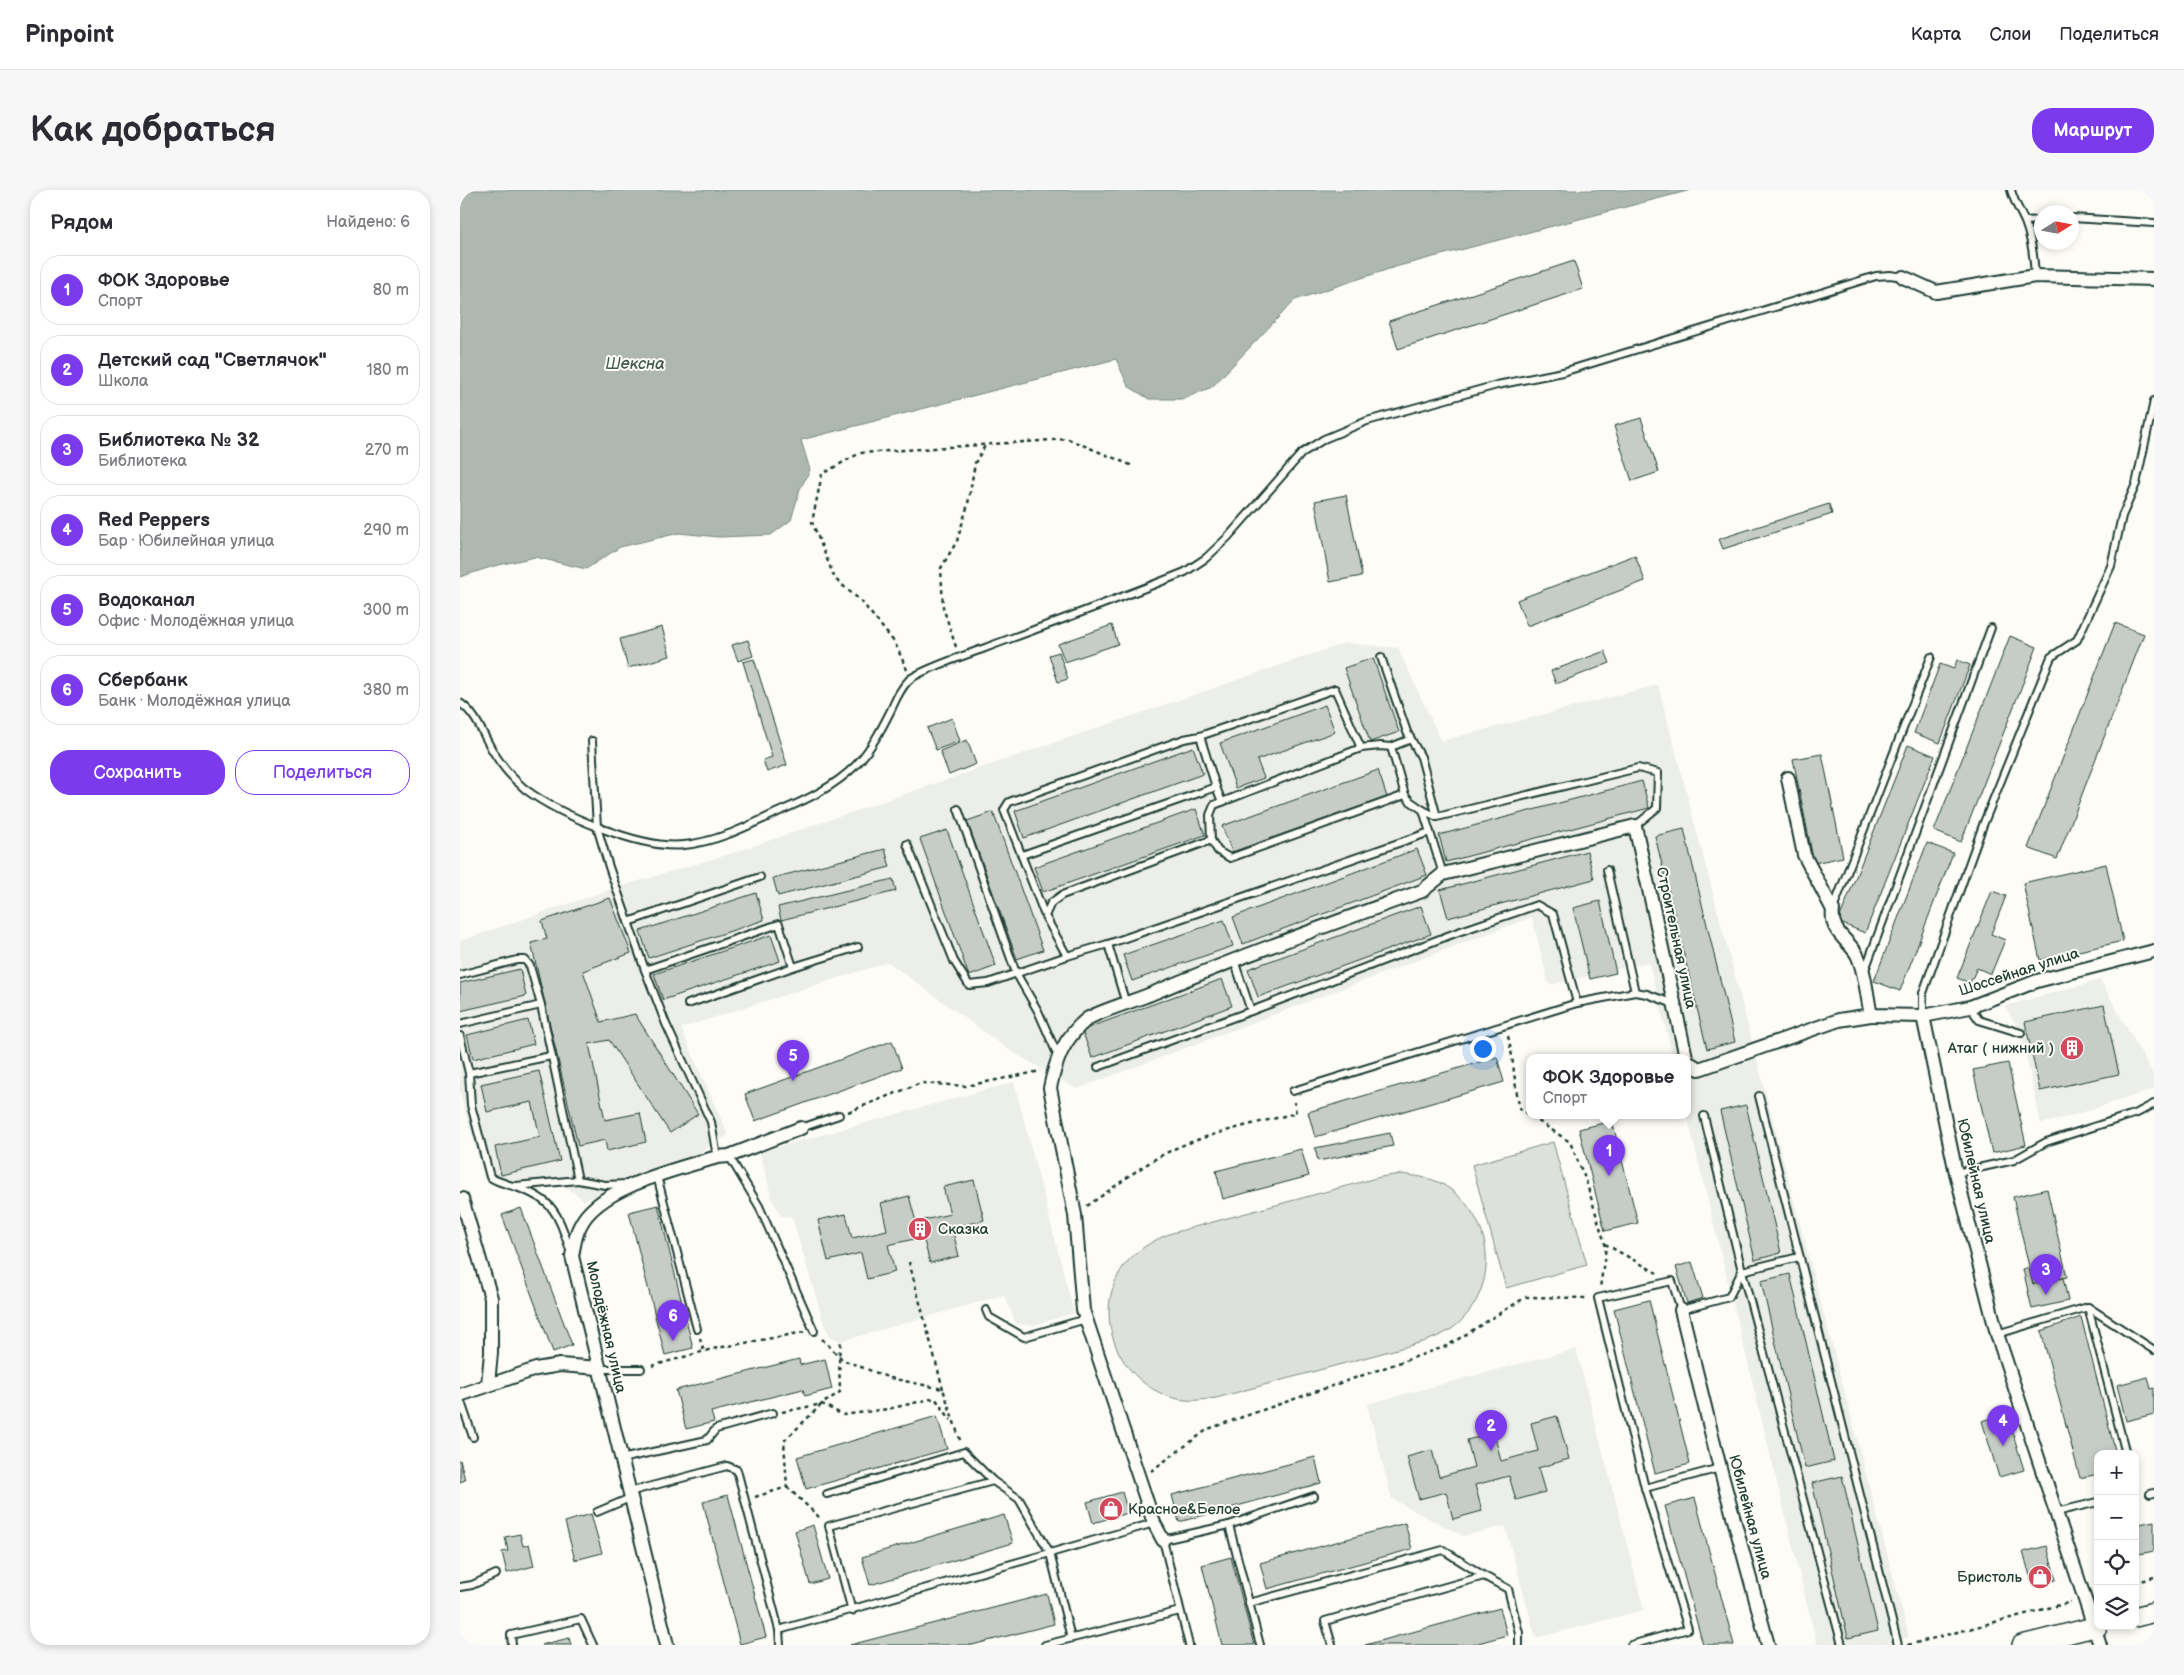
<!DOCTYPE html>
<html lang="ru">
<meta charset="utf-8">
<style>
:root{--surface:#fff;--page:#f7f7f7;--text:#2b2b33;--muted:#7c7c81;--line:#e1e1e2;--accent:#7c3aed}
body{margin:0;font-family:"Balsamiq Sans",sans-serif;background:var(--page);color:var(--text)}
.controls{position:absolute;right:15px;bottom:15px;display:grid;overflow:hidden;border-radius:10px;box-shadow:0 2px 8px #0003}
.controls button{width:45px;height:45px;display:grid;place-items:center;padding:0;border:0;border-bottom:1px solid var(--line);background:var(--surface);color:var(--text);font:25px sans-serif}
.compass{position:absolute;left:1574px;top:15px;width:45px;height:45px;border-radius:50%;background:var(--surface);box-shadow:0 2px 8px #0003;rotate:79deg}
.you{position:absolute;left:1022px;top:858px;width:18px;height:18px;margin:-12px;border:4px solid #fff;border-radius:50%;background:#1a73e8;box-shadow:0 0 0 8px #1a73e833}
.badge{display:grid;place-items:center;width:32px;height:32px;border-radius:50%;background:var(--accent);color:#fff;font-size:16px;font-weight:700}
.pin{position:absolute;translate:-50% -41px;filter:drop-shadow(0 1px 2px #0008)}
.pin::after{content:'';position:absolute;top:26px;width:18px;height:15px;background:inherit;clip-path:polygon(0 0,100% 0,50% 100%)}
.popup{position:absolute;left:1066px;top:864px;width:165px;height:65px;box-sizing:border-box;display:grid;place-content:center;border-radius:10px;background:var(--surface);filter:drop-shadow(0 1px 4px #0005);font-size:16px;white-space:nowrap;color:var(--muted)}
.popup b{font-size:19px;color:var(--text)}
.popup::after{content:'';position:absolute;left:50%;top:100%;margin-left:-10px;border:10px solid transparent;border-top-color:var(--surface)}
.list{margin:0;padding:0;list-style:none}
h2{display:flex;justify-content:space-between;align-items:center;height:65px;margin:0;padding:0 20px;font-size:21px}
h2 small{font-size:16px;font-weight:400;color:var(--muted)}
.list li{display:grid;grid-template-columns:32px 1fr auto;gap:15px;align-items:center;box-sizing:border-box;height:70px;margin:0 10px 10px;padding:0 10px;border:1px solid var(--line);border-radius:20px}
.list b{display:block;font-size:19px;white-space:nowrap}
.list p{margin:0;font-size:16px;white-space:nowrap;color:var(--muted)}
.list em{font-size:16px;font-style:normal;color:var(--muted)}
.actions{display:flex;gap:10px;padding:15px 20px}
.actions a{flex:1;padding:11px 0;border:1px solid var(--accent);border-radius:20px;text-align:center;font-size:18px;color:var(--accent)}
.actions .main{background:var(--accent);color:#fff}
.icon{flex:none;width:28px;height:28px;fill:none;stroke:currentColor;stroke-width:2;stroke-linecap:round;stroke-linejoin:round}
.map{position:relative;flex:none;width:1694px;height:1455px;overflow:hidden;border-radius:20px}
header{display:flex;align-items:center;gap:30px;box-sizing:border-box;height:70px;padding:0 25px;background:var(--surface);border-bottom:1px solid var(--line)}
header strong{font-size:24px}
nav{display:flex;gap:28px;margin-inline-start:auto;font-size:18px}
.intro{display:flex;align-items:center;justify-content:space-between;box-sizing:border-box;height:120px;padding:0 30px}
h1{margin:0;font-size:35px}
.button{padding:12px 22px;border-radius:20px;background:var(--accent);color:#fff;font-size:18px;font-weight:700}
main{display:flex;gap:30px;padding:0 30px}
aside{flex:1;background:var(--surface);border-radius:20px;box-shadow:0 2px 8px #0003}
.map>svg:first-child{display:block}
.built{fill:#eceee9}
.green{fill:#dde0db;stroke:#7e8e88}
.water{fill:#aeb8b1;stroke:#75877f}
.building{fill:#c6cdc7;stroke:#1f3d34}
.lines{fill:none;stroke-linecap:round;stroke-linejoin:round}
.lane-casing{stroke:#1f3d34;stroke-width:10}
.street-casing{stroke:#1f3d34;stroke-width:16}
.secondary-casing{stroke:#1f3d34;stroke-width:22}
.path{stroke:#1f3d34;stroke-width:2.5;stroke-dasharray:4 4;stroke-linecap:butt}
.lane{stroke:#fdfcf7;stroke-width:6}
.street{stroke:#fdfcf7;stroke-width:12}
.secondary{stroke:#fdfcf7;stroke-width:19}
.labels{text-anchor:middle;dominant-baseline:central;stroke-width:4;stroke-linejoin:round;paint-order:stroke}
.street-label{font-size:15px;fill:#1f3d34;stroke:#fdfcf7}
.poi-label{font-size:15px;fill:#1f3d34;stroke:#fdfcf7;text-anchor:end}
.water-label{font-size:16px;font-style:italic;fill:#435c53;stroke:#fdfcf7}
</style>
<header>
<strong>Pinpoint</strong>
<nav><a>Карта</a><a>Слои</a><a>Поделиться</a></nav>
</header>
<div class="intro"><h1>Как добраться</h1><a class="button">Маршрут</a></div>
<main>
<aside>
<h2>Рядом<small>Найдено: 6</small></h2>
<ul class="list">
<li><span class="badge">1</span><div><b>ФОК Здоровье</b><p>Спорт</p></div><em>80 m</em></li>
<li><span class="badge">2</span><div><b>Детский сад &quot;Светлячок&quot;</b><p>Школа</p></div><em>180 m</em></li>
<li><span class="badge">3</span><div><b>Библиотека № 32</b><p>Библиотека</p></div><em>270 m</em></li>
<li><span class="badge">4</span><div><b>Red Peppers</b><p>Бар · Юбилейная улица</p></div><em>290 m</em></li>
<li><span class="badge">5</span><div><b>Водоканал</b><p>Офис · Молодёжная улица</p></div><em>300 m</em></li>
<li><span class="badge">6</span><div><b>Сбербанк</b><p>Банк · Молодёжная улица</p></div><em>380 m</em></li>
</ul>
<div class="actions"><a class="main">Сохранить</a><a>Поделиться</a></div>
</aside>
<div class="map">
<svg width="1694" height="1455" viewBox="0 0 1694 1455">
<rect width="100%" height="100%" fill="#fdfcf7"/>
<filter id="ink" filterUnits="userSpaceOnUse"><feTurbulence type="fractalNoise" baseFrequency=".02" numOctaves="2"/><feDisplacementMap in="SourceGraphic" scale="10" xChannelSelector="R" yChannelSelector="G"/><feConvolveMatrix kernelMatrix="1 2 1 2 8 2 1 2 1" color-interpolation-filters="sRGB"/></filter>
<g filter="url(#ink)">
<!-- built -->
<g class="built">
<polygon points="885,453 938,458 981,551 1198,495 1449,1447 1423,1455 1357,1455 1227,925 1228,867 1213,867 1189,772 1089,795 1072,727 617,899 549,860 428,772 221,838 268,945 194,991 123,1010 105,996 52,996 30,987 25,991 0,902 0,751 149,700 273,663"/>
<polygon points="1640,790 1694,886 1694,899 1621,923 1581,934 1561,843 1545,816"/>
<polygon points="554,892 614,1123 574,1135 556,1134 544,1105 381,1151 371,1147 364,1134 332,1027 321,1026 312,1009 300,962"/>
<polygon points="1116,1159 1184,1420 1076,1448 1045,1336 1003,1346 932,1309 907,1214"/>
</g>
<!-- green -->
<g class="green">
<polygon points="1093,952 1127,1075 1046,1098 1012,975"/>
<path d="M941,984C955,986 969,987 982,994C1032,1022 1042,1091 1000,1132C990,1142 977,1147 963,1152L756,1208C742,1210 728,1212 714,1208C659,1193 630,1126 663,1077C676,1060 693,1050 712,1043L920,987Z"/>
</g>
<!-- water -->
<polygon class="water" points="0,0 1231,0 935,77 835,110 752,197 723,209 689,209 668,196 656,169 341,250 350,280 340,299 331,330 311,345 259,347 219,343 160,357 126,379 75,367 34,376 0,387"/>
<!-- building -->
<g class="building">
<polygon points="1114,71 1123,99 938,159 929,131"/>
<polygon points="1181,228 1199,282 1172,291 1154,236"/>
<polygon points="886,305 902,386 870,392 855,311"/>
<polygon points="1369,314 1372,324 1263,359 1259,349"/>
<polygon points="1175,365 1185,391 1067,436 1057,410"/>
<polygon points="1655,433 1684,444 1597,669 1568,658"/>
<polygon points="652,435 658,454 605,472 598,454"/>
<polygon points="202,437 210,466 168,478 160,449"/>
<polygon points="1550,446 1577,457 1501,652 1474,641"/>
<polygon points="288,450 293,466 278,471 272,455"/>
<polygon points="1145,461 1150,473 1096,494 1091,481"/>
<polygon points="599,462 608,489 598,492 589,465"/>
<polygon points="913,468 939,542 910,552 884,478"/>
<polygon points="294,469 327,575 307,582 303,570 312,567 283,472"/>
<polygon points="1497,470 1510,475 1480,553 1454,543 1480,474 1494,479"/>
<polygon points="865,515 875,542 797,570 804,588 776,598 760,553"/>
<polygon points="492,528 500,551 476,560 467,538"/>
<polygon points="507,550 516,574 489,585 480,561"/>
<polygon points="1448,555 1475,566 1405,743 1378,732"/>
<polygon points="733,557 743,584 564,648 555,621"/>
<polygon points="1362,564 1383,667 1354,673 1333,569"/>
<polygon points="918,580 927,607 772,662 762,636"/>
<polygon points="1182,591 1189,618 986,672 979,645"/>
<polygon points="736,619 745,645 583,702 574,677"/>
<polygon points="533,622 583,760 557,769 507,631"/>
<polygon points="1224,639 1275,852 1247,859 1195,646"/>
<polygon points="487,640 536,776 509,786 460,649"/>
<polygon points="1467,653 1493,663 1440,801 1414,791"/>
<polygon points="425,659 430,677 318,706 313,688"/>
<polygon points="957,659 967,685 783,754 773,727"/>
<polygon points="1127,661 1134,689 988,728 980,700"/>
<polygon points="1646,674 1663,751 1580,770 1563,693"/>
<polygon points="433,689 436,701 321,730 318,717"/>
<polygon points="1532,701 1546,706 1531,744 1545,750 1531,784 1517,778 1510,793 1497,788"/>
<polygon points="296,703 304,730 189,768 180,741"/>
<polygon points="150,708 171,763 123,781 141,832 175,824 238,924 210,943 149,850 129,854 145,930 180,923 186,952 147,961 145,950 118,956 71,753 87,749 82,731"/>
<polygon points="1140,711 1156,783 1130,789 1113,718"/>
<polygon points="961,716 971,744 798,807 788,779"/>
<polygon points="764,730 773,756 672,791 663,765"/>
<polygon points="311,745 320,771 203,810 194,784"/>
<polygon points="60,779 66,806 0,821 0,793"/>
<polygon points="762,789 772,816 632,868 622,840"/>
<polygon points="1644,815 1659,884 1580,901 1565,832"/>
<polygon points="68,830 74,854 13,869 7,845"/>
<polygon points="432,851 442,878 295,931 285,904"/>
<polygon points="1037,867 1044,892 855,947 848,922"/>
<polygon points="1548,873 1566,955 1532,963 1513,880"/>
<polygon points="79,881 100,971 41,985 35,957 80,947 72,912 27,922 21,894"/>
<polygon points="1286,915 1321,1063 1295,1070 1260,921"/>
<polygon points="1152,931 1178,1033 1145,1041 1119,939"/>
<polygon points="930,943 933,956 858,971 855,958"/>
<polygon points="841,959 849,986 763,1009 756,981"/>
<polygon points="514,990 524,1030 492,1038 499,1066 470,1073 463,1047 428,1055 435,1082 407,1089 401,1063 368,1071 358,1030 386,1024 392,1048 427,1040 421,1013 449,1006 456,1032 490,1024 483,997"/>
<polygon points="1587,999 1607,1087 1573,1094 1553,1007"/>
<polygon points="198,1015 233,1158 205,1165 169,1022"/>
<polygon points="61,1018 112,1155 93,1162 42,1025"/>
<polygon points="1232,1072 1243,1108 1227,1113 1216,1077"/>
<polygon points="1569,1078 1573,1094 1603,1088 1608,1111 1572,1119 1563,1079"/>
<polygon points="1330,1084 1374,1271 1345,1278 1301,1091"/>
<polygon points="1189,1110 1230,1274 1195,1283 1154,1119"/>
<polygon points="1621,1127 1656,1264 1638,1264 1638,1284 1620,1288 1581,1141"/>
<polygon points="339,1169 340,1175 365,1169 372,1199 345,1206 343,1199 251,1222 254,1232 226,1239 216,1200"/>
<polygon points="1688,1187 1691,1199 1694,1198 1694,1224 1666,1231 1657,1195"/>
<polygon points="1547,1224 1564,1280 1539,1287 1522,1231"/>
<polygon points="477,1226 487,1259 346,1299 337,1267"/>
<polygon points="1097,1226 1109,1269 1078,1278 1085,1302 1056,1310 1049,1286 1015,1295 1022,1321 993,1329 986,1302 959,1309 947,1267 972,1260 979,1287 1014,1277 1007,1250 1034,1243 1041,1271 1078,1261 1071,1233"/>
<polygon points="855,1267 861,1293 719,1332 712,1305"/>
<polygon points="0,1270 5,1290 0,1292"/>
<polygon points="1382,1286 1418,1441 1388,1448 1352,1293"/>
<polygon points="662,1302 668,1323 633,1333 627,1312"/>
<polygon points="268,1305 306,1447 280,1454 243,1312"/>
<polygon points="1235,1308 1274,1455 1243,1455 1205,1316"/>
<polygon points="131,1324 142,1363 115,1370 105,1332"/>
<polygon points="544,1325 553,1353 410,1395 402,1367"/>
<polygon points="1694,1331 1694,1361 1679,1364 1675,1346 1675,1335"/>
<polygon points="945,1333 952,1359 807,1399 800,1373"/>
<polygon points="353,1335 368,1389 350,1394 335,1341"/>
<polygon points="60,1344 63,1356 69,1354 74,1376 47,1383 42,1362 48,1361 45,1347"/>
<polygon points="1587,1356 1596,1390 1573,1396 1563,1362"/>
<polygon points="771,1367 794,1455 762,1455 742,1375"/>
<polygon points="587,1404 594,1434 512,1455 390,1455"/>
<polygon points="1040,1418 1047,1445 1011,1455 905,1455"/>
<polygon points="109,1448 111,1455 81,1455"/>
</g>
<g class="lines">
<!-- lane casing -->
<g class="lane-casing">
<g id="lane">
<path d="M1551,0C1554,12 1560,21 1565,32C1572,50 1574,67 1575,86"/>
<polyline points="1612,28 1694,33"/>
<polyline points="1565,31 1582,30"/>
<polyline points="921,467 947,542 961,567 977,627"/>
<path d="M0,513C17,524 23,546 34,563C42,576 53,589 65,599C98,624 182,660 224,655C257,652 288,636 318,622C346,610 374,597 396,575C411,559 421,540 431,520C436,509 440,499 449,490C460,480 509,464 525,458C592,433 659,409 725,382L746,368L768,347L842,263L864,249L907,231L1037,195L1103,182L1416,86L1430,85L1443,87"/>
<polyline points="132,551 137,637 149,677 185,780 206,834 251,932 257,967"/>
<polyline points="945,605 931,557 951,549"/>
<polyline points="762,612 901,558"/>
<polyline points="498,619 556,783 578,821 598,866"/>
<polyline points="751,650 750,625 754,615 762,612 756,597"/>
<polyline points="447,654 494,771 509,795 528,793 607,766 585,726 591,713 602,705 751,650 758,661 770,668 945,605 950,611 963,620"/>
<polyline points="562,665 756,597 740,546"/>
<polyline points="1147,680 1175,802"/>
<polyline points="983,684 963,620 977,627 1178,578 1198,583 1197,618 1175,636"/>
<polyline points="1373,719 1471,467"/>
<polyline points="585,726 544,620 549,612 724,549 740,546 875,499 901,558 920,556 931,557"/>
<polyline points="168,732 300,687"/>
<polyline points="607,766 648,754"/>
<polyline points="774,770 791,821 998,742 1077,715 1093,724 1117,813"/>
<polyline points="333,777 398,757"/>
<polyline points="185,780 319,734 333,777 228,814"/>
<polyline points="1405,780 1531,438"/>
<polyline points="0,785 57,770 65,770 70,776 81,815 118,990 145,995 166,994"/>
<polyline points="666,814 648,754 970,642"/>
<polyline points="1510,817 1519,830 1561,843"/>
<polyline points="1463,826 1463,803 1523,635 1591,467 1617,450 1651,376 1662,326 1676,294 1694,211"/>
<polyline points="0,834 81,815"/>
<path d="M0,846L9,883L11,915L30,987C39,993 48,994 59,998C95,1011 98,1025 110,1060"/>
<polyline points="638,877 791,821"/>
<polyline points="9,883 91,866"/>
<polyline points="833,901 1117,813 1175,802 1187,804 1214,814"/>
<polyline points="1299,906 1438,1455"/>
<polyline points="1244,926 1282,1081 1382,1455"/>
<polyline points="341,938 379,925"/>
<polyline points="269,966 299,1016 354,1141"/>
<polyline points="1496,983 1554,970 1586,952 1677,923 1694,914"/>
<polyline points="197,986 237,1139"/>
<polyline points="56,996 118,990"/>
<polyline points="1628,1117 1666,1264"/>
<polyline points="526,1120 529,1127 564,1147 626,1129"/>
<polyline points="1537,1144 1628,1117 1694,1160"/>
<polyline points="139,1179 181,1179"/>
<polyline points="0,1209 13,1247"/>
<polyline points="161,1269 247,1250 256,1239 313,1223"/>
<polyline points="1185,1298 1260,1278"/>
<polyline points="169,1302 267,1276 277,1280 319,1440"/>
<polyline points="367,1304 504,1262 533,1291 559,1309 590,1363 694,1333"/>
<polyline points="1690,1304 1694,1303"/>
<polyline points="137,1322 170,1308"/>
<polyline points="1596,1322 1638,1312"/>
<polyline points="769,1335 854,1306"/>
<polyline points="0,1397 12,1395 36,1384"/>
<polyline points="789,1413 983,1360 1024,1386"/>
<polyline points="392,1421 369,1336 533,1291"/>
<polyline points="52,1455 51,1445 121,1429 133,1455"/>
<polyline points="320,1455 319,1440 590,1363 611,1448"/>
<polyline points="585,1455 720,1421"/>
<polyline points="729,1455 703,1350 769,1335 800,1455"/>
<polyline points="872,1455 865,1431 1024,1386 1048,1399 1059,1443 1059,1455"/>
<polyline points="1171,1455 1228,1439 1185,1298 1138,1108 1212,1091 1221,1120 1269,1107 1282,1081 1339,1067"/>
</g>
</g>
<!-- street casing -->
<g class="street-casing">
<g id="street">
<polyline points="1443,87 1476,102 1575,86 1694,89"/>
<path d="M1328,588L1344,665L1373,720C1370,741 1386,748 1396,763C1405,778 1407,808 1411,825L1463,826L1510,817L1577,791L1694,761"/>
<polyline points="1463,826 1496,983 1537,1144 1640,1455"/>
<polyline points="1228,872 1239,879 1379,830 1411,825"/>
<polyline points="2,1009 31,1108 31,1163 28,1194"/>
<polyline points="1221,1120 1260,1278 1308,1455"/>
<polyline points="0,1205 76,1179 100,1175 139,1178"/>
<path d="M703,1350L694,1333L623,1120L615,1025L590,898C596,869 604,848 627,829C637,822 677,810 691,804C780,766 871,734 962,701L983,684L1175,636L1226,867"/>
<path d="M207,1455L112,1066C114,1056 115,1045 120,1036C138,997 218,979 257,967L269,966L341,938"/>
</g>
</g>
<!-- secondary casing -->
<g class="secondary-casing">
<g id="secondary">
<polyline points="1675,1427 1694,1422"/>
<polyline points="1562,1455 1638,1436"/>
</g>
</g>
<!-- path -->
<g class="path">
<polyline points="496,457 483,417 481,378 497,351 508,314 515,273 526,254"/>
<polyline points="447,480 435,453 401,411 375,389 352,332 362,284 400,263 608,249 673,276"/>
<path d="M1048,846C1054,870 1054,894 1060,919L1110,952L1126,991L1146,1057L1140,1098"/>
<polyline points="388,922 461,893 506,896 581,881"/>
<path d="M627,1016C657,996 687,970 721,956C758,941 798,933 836,923L834,912"/>
<polyline points="1145,1054 1197,1083"/>
<polyline points="449,1072 483,1199"/>
<polyline points="240,1148 244,1162"/>
<polyline points="362,1149 383,1170 430,1188 483,1199 501,1253"/>
<polyline points="192,1176 252,1159 345,1142"/>
<polyline points="322,1222 362,1214 383,1225 428,1219 475,1208 491,1230"/>
<polyline points="691,1281 748,1239 987,1156 1066,1107 1128,1108"/>
<polyline points="327,1297 361,1329"/>
<polyline points="295,1307 327,1297 324,1251 362,1214 380,1202 379,1166 381,1151"/>
<polyline points="1675,1393 1694,1387"/>
<polyline points="1448,1455 1611,1412"/>
</g>
<!-- lane -->
<use href="#lane" class="lane"/>
<!-- street -->
<use href="#street" class="street"/>
<!-- secondary -->
<use href="#secondary" class="secondary"/>
</g>
</g>
<!-- icons -->
<defs>
<g id="building-disc" transform="scale(1.25)"><circle r="9.5" fill="#d1495b" stroke="#fdfcf7"/><path d="M-4-6H4V6H1V3H-1V6H-4ZM-2.5-4.3h1.7v1.8h-1.7ZM.8-4.3h1.7v1.8H.8ZM-2.5-1h1.7V.8h-1.7ZM.8-1h1.7V.8H.8Z" fill="#fff"/></g>
<g id="shop-disc" transform="scale(1.25)"><circle r="9.5" fill="#d1495b" stroke="#fdfcf7"/><path d="M-5-2.5h2.3a2.7 3.5 0 0 1 5.4 0H5L5.5 6h-11ZM-1.5-2.5h3a1.5 2.3 0 0 0-3 0Z" fill="#fff"/></g>
</defs>
<g fill-rule="evenodd">
<use href="#building-disc" x="1612" y="858"/>
<use href="#building-disc" x="460" y="1039"/>
<use href="#shop-disc" x="651" y="1319"/>
<use href="#shop-disc" x="1580" y="1387"/>
</g>
<g class="labels">
<!-- street labels -->
<g class="street-label">
<text transform="translate(1216 748) rotate(78)">Строительная улица</text>
<text transform="translate(1559 782) rotate(-18)">Шоссейная улица</text>
<text transform="translate(1516 991) rotate(77)">Юбилейная улица</text>
<text transform="translate(146 1137) rotate(77)">Молодёжная улица</text>
<text transform="translate(1290 1327) rotate(75)">Юбилейная улица</text>
</g>
<!-- poi labels -->
<g class="poi-label">
<text x="1594" y="858">Атаг ( нижний )</text>
<text x="478" y="1039" text-anchor="start">Сказка</text>
<text x="668" y="1319" text-anchor="start">Красное&amp;Белое</text>
<text x="1562" y="1387">Бристоль</text>
</g>
<!-- water labels -->
<g class="water-label">
<text x="175" y="174">Шексна</text>
</g>
</g>
</svg>
<div class="controls">
<button>+</button>
<button>−</button>
<button><svg class="icon" aria-label="locate" viewBox="0 0 24 24"><circle cx="12" cy="12" r="6"/><path d="M12 2v4M12 18v4M2 12h4M18 12h4"/></svg></button>
<button><svg class="icon" aria-label="layers" viewBox="0 0 24 24"><path d="M12 4l9 5-9 5-9-5zM3 14l9 5 9-5"/></svg></button>
</div>
<svg class="compass" viewBox="-18 -18 36 36"><path d="M0-13l5 13h-10z" fill="#e53935"/><path d="M0 13l5-13h-10z" fill="#7c7c81"/></svg>
<div class="you"></div>
<div class="pin badge" style="left:1149px;top:986px">1</div>
<div class="popup"><b>ФОК Здоровье</b>Спорт</div>
<div class="pin badge" style="left:1031px;top:1261px">2</div>
<div class="pin badge" style="left:1586px;top:1105px">3</div>
<div class="pin badge" style="left:1543px;top:1256px">4</div>
<div class="pin badge" style="left:333px;top:891px">5</div>
<div class="pin badge" style="left:213px;top:1151px">6</div>
</div>
</main>
